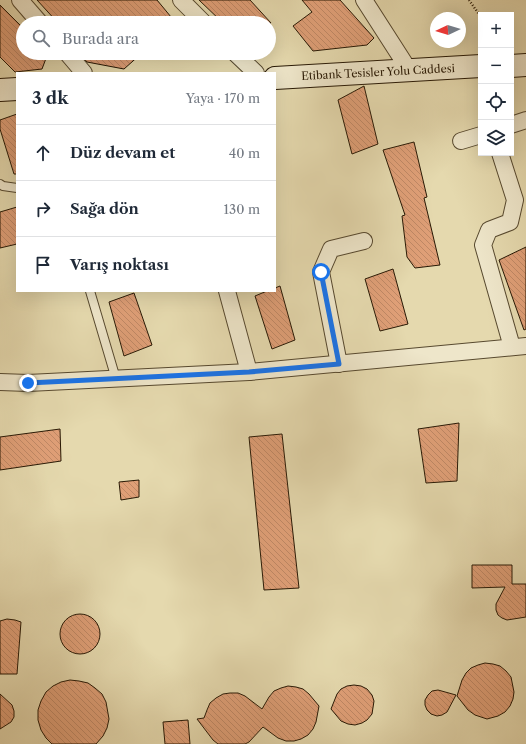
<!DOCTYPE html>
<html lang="tr">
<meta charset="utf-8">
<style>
:root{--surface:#fff;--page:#f2f2f3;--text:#1f2937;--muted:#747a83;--line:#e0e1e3}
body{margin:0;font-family:"Libre Caslon Text",serif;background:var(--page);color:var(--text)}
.controls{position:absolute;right:12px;top:12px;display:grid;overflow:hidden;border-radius:0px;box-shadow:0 4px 16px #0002}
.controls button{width:36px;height:36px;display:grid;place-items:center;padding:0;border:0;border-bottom:1px solid var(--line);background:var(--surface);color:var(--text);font:20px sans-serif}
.compass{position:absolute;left:430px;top:12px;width:36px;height:36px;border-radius:50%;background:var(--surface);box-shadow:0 4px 16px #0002;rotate:266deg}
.stop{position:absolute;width:12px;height:12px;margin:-9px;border:3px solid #1a73e8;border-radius:50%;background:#fff}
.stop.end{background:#1a73e8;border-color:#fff;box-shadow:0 1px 4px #0008}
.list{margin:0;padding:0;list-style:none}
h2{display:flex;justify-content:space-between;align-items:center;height:52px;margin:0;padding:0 16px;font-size:17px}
h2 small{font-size:13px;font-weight:400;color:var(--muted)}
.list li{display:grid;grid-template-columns:26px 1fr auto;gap:12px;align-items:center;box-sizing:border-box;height:56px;padding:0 16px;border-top:1px solid var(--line)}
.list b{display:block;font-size:15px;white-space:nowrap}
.list em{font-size:13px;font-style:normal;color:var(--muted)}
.icon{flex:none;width:22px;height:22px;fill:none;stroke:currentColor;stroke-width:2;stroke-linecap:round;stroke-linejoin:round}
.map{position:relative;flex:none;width:526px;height:744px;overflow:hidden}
.search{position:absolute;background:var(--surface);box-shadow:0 4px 16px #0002;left:16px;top:16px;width:260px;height:44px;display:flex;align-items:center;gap:10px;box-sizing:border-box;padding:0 14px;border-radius:22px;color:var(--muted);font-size:15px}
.panel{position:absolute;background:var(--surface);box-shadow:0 4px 16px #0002;left:16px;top:72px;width:260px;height:220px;border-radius:0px}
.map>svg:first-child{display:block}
.building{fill:url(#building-back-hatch);stroke:#281905}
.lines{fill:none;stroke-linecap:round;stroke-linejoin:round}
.lane-casing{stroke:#57492f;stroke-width:10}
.street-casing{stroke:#57492f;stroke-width:18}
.secondary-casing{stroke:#281905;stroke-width:24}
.path{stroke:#281905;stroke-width:2.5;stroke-dasharray:1 2;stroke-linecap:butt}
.lane{stroke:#eee6ca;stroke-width:8}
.street{stroke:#eee6ca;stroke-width:16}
.secondary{stroke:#eee6ca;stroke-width:22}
.route{stroke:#1a73e8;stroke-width:5}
.labels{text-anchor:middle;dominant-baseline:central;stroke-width:4;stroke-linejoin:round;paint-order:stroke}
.street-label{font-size:11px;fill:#281905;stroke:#eee6ca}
</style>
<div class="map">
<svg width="526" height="744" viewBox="0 0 526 744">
<defs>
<pattern id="building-back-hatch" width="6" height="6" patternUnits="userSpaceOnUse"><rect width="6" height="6" fill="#df9f77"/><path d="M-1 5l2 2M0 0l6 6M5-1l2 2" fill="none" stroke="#bf8865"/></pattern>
</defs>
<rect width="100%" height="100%" fill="#e5d9ae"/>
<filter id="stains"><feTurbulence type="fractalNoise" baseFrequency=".005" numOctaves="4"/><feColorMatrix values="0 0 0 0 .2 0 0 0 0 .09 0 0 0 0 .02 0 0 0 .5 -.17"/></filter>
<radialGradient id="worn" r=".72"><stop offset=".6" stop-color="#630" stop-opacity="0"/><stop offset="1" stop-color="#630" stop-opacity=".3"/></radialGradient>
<!-- building -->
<g class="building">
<polygon points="37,0 157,0 176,23 58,23"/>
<polygon points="199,0 250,0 271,23 223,23"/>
<polygon points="302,0 340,0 374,38 367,45 313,51 293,26 312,12"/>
<polygon points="0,5 23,28 23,53 48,53 42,69 15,72 0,57"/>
<polygon points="79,53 142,53 124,69 87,62"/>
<polygon points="364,86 378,144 352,154 338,100"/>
<polygon points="17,114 17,174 14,174 0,129 0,120"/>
<polygon points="414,142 427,197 424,198 440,265 415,268 407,257 402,216 405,215 383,150"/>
<polygon points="17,207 17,244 0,248 0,212"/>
<polygon points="526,247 526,329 524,330 499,260"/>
<polygon points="393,269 408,324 380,331 365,279"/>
<polygon points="280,286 295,340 272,349 255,296 267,291 275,291 275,288"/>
<polygon points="134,293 152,345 124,356 109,302"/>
<polygon points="459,423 457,481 426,483 418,429"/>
<polygon points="60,429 61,461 0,470 0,437"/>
<polygon points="282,434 299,588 264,590 249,437"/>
<polygon points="139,480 139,497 121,500 119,482"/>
<polygon points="472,565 512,565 512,584 526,584 526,617 507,620 502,618 498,615 496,610 496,604 505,587 472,588"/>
<circle cx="80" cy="634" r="20"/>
<polygon points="7,619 15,620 21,622 17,674 0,674 0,621"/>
<polygon points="485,663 493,664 500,666 506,671 511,677 514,692 513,699 510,706 505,712 498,716 487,719 475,715 468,710 457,696 462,680 466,673 471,668 478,665"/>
<polygon points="70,680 79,681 88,683 95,688 102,694 106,702 109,719 107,728 103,736 96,744 52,744 46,738 41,730 38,720 38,710 41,701 46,692 53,686 61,682"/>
<polygon points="354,685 361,686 367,689 372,695 374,701 372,714 367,720 362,723 355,725 348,724 341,721 331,709 337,694 341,689 347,686"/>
<polygon points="288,686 296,687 303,689 309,694 319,706 316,722 313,729 308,735 301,739 294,741 286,741 278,738 263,727 249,742 245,744 218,744 213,740 197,719 204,718 207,710 210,703 216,698 223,694 230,693 238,693 245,696 262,709 269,697 274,691 281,688"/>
<polygon points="438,690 456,695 447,712 442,715 437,716 431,714 427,710 425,705 425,700 428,695 432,691"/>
<polygon points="0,694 12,705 14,711 14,717 11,722 0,729"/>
<polygon points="188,720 190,744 165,744 163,722"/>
</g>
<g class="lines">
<!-- lane casing -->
<g class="lane-casing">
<g id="lane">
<polyline points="0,184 3,186 17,188"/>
<polyline points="90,291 116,379"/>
</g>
</g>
<!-- street casing -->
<g class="street-casing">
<g id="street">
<polyline points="20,0 40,23"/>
<polyline points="181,0 204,23"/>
<polyline points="364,0 409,70"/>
<polyline points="67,53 84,73"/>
<polyline points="235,53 256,73"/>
<polyline points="511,125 526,120"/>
<polyline points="461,141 481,135"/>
<polyline points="500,153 515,200 510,222 489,230 483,245 512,347"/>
<polyline points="227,291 249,372"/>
<polyline points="339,364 321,272 331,249 364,241"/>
<polyline points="0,382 28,383 249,372 526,346"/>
</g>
</g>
<!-- secondary casing -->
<g class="secondary-casing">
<g id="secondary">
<polyline points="511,66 526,65"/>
<polyline points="275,78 481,66"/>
<polyline points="0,90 17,89"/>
</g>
</g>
<!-- path -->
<polyline class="path" points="469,0 481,17"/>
<!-- lane -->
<use href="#lane" class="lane"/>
<!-- street -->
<use href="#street" class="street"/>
<!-- secondary -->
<use href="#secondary" class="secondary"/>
</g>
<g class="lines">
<!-- route -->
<polyline class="route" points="28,383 249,372 339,364 321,272"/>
</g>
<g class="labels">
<!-- street labels -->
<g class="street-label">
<text transform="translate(378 72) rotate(-3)">Etibank Tesisler Yolu Caddesi</text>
</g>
</g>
<rect width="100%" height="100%" filter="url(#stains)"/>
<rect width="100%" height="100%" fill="url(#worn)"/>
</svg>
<div class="controls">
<button>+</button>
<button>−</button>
<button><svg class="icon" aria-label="locate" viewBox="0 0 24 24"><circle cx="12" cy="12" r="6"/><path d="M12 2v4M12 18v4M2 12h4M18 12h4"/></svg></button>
<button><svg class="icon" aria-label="layers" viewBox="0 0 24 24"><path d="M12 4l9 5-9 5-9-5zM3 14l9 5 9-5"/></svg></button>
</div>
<svg class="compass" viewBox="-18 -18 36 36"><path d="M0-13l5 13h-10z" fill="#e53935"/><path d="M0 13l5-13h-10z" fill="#747a83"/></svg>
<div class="stop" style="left:321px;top:272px"></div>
<div class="stop end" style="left:28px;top:383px"></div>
<div class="search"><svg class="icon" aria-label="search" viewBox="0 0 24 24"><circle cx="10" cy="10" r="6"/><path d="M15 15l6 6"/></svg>Burada ara</div>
<section class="panel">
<h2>3 dk<small>Yaya · 170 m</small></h2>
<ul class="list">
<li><svg class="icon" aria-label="ahead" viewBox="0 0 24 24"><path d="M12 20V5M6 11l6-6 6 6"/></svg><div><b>Düz devam et</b></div><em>40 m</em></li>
<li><svg class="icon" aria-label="right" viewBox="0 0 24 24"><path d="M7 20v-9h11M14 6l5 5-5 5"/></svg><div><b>Sağa dön</b></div><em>130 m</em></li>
<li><svg class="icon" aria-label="arrive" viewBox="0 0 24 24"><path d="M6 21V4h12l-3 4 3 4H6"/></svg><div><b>Varış noktası</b></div></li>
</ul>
</section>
</div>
